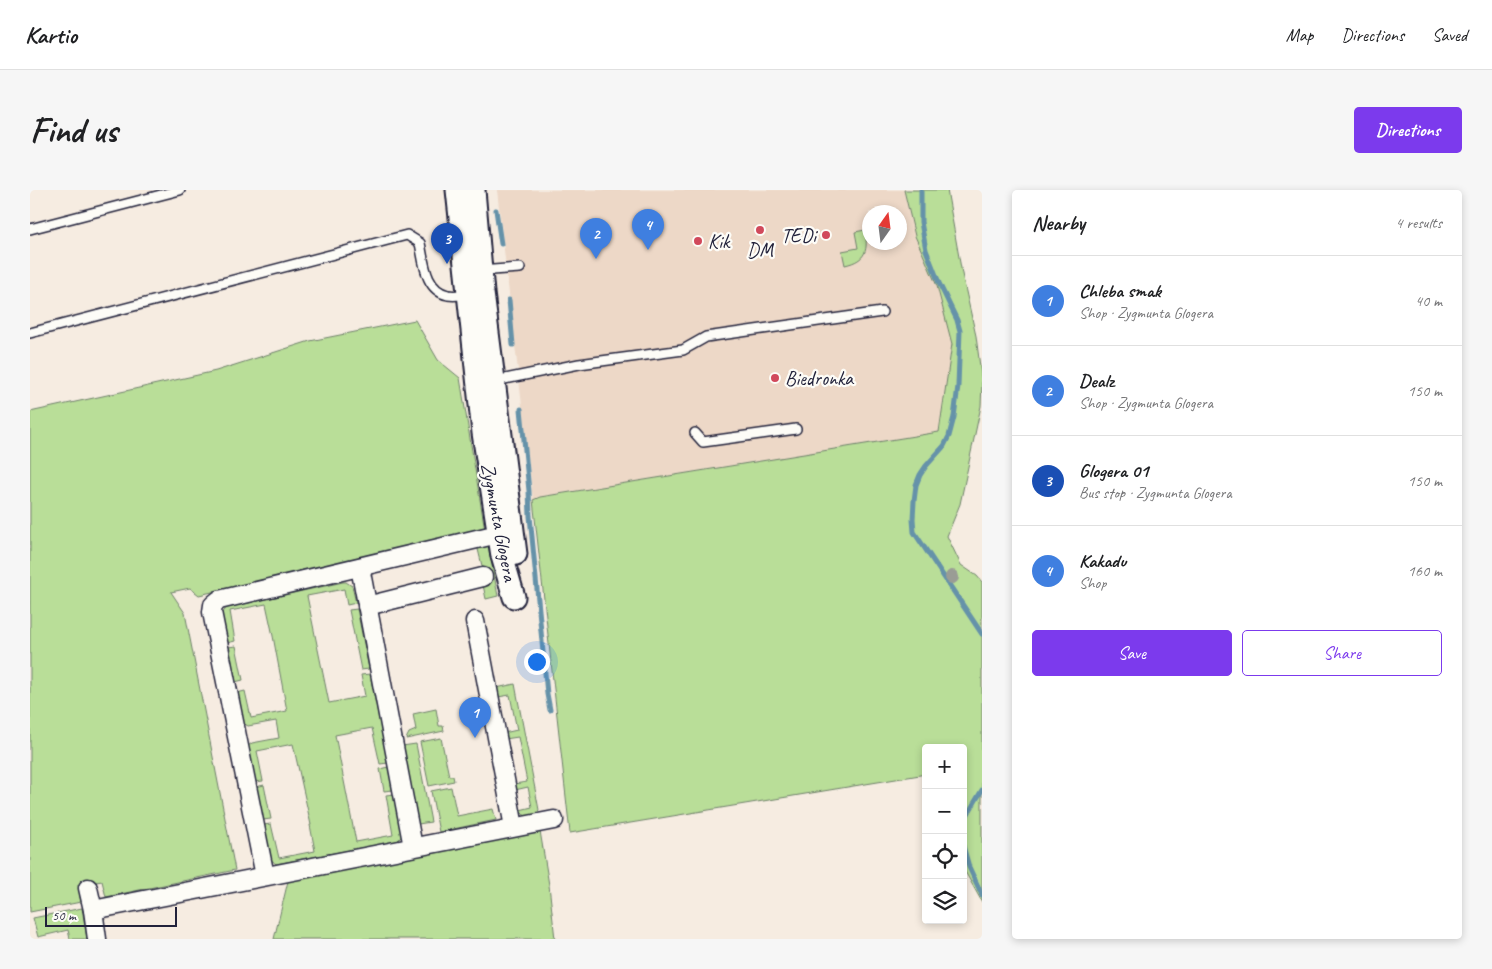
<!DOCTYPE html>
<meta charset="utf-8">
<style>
:root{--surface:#fff;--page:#f6f6f6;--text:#202124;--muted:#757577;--line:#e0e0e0;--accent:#7c3aed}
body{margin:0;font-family:Caveat,sans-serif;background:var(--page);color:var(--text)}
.controls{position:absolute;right:15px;bottom:15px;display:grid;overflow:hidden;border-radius:5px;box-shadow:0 2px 8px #0003}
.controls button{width:45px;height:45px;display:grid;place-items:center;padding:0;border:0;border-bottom:1px solid var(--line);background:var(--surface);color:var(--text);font:25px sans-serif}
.compass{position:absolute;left:832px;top:15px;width:45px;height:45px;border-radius:50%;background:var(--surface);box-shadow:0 2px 8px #0003;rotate:14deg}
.scale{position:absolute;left:15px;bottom:12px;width:132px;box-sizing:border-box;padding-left:5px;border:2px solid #22223b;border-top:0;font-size:14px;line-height:18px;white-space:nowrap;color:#22223b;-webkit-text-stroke:4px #fdfcf7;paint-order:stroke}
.you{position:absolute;left:506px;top:471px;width:18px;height:18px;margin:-12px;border:4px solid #fff;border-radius:50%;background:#1a73e8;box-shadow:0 0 0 8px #1a73e833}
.badge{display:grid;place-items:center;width:32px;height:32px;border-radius:50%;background:var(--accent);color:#fff;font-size:16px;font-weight:700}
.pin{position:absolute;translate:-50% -41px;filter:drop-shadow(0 1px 2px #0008)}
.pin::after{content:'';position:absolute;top:26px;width:18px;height:15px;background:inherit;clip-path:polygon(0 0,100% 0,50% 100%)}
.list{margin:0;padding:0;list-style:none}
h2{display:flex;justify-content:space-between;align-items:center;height:65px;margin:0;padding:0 20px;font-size:21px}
h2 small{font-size:16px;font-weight:400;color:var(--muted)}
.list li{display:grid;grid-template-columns:32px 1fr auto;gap:15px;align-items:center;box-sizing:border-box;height:90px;padding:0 20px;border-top:1px solid var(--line)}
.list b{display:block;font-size:19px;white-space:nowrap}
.list p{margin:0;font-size:16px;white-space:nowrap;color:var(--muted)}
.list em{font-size:16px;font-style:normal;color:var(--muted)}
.actions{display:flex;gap:10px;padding:15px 20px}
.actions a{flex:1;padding:11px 0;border:1px solid var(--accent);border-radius:5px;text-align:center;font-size:18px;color:var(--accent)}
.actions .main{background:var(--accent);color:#fff}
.icon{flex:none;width:28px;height:28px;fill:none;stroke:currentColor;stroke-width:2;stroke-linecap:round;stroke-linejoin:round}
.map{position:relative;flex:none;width:952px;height:749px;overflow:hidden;border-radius:5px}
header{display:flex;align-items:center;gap:30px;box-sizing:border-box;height:70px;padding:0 25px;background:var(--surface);border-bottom:1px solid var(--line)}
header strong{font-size:24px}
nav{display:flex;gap:28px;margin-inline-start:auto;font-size:18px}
.intro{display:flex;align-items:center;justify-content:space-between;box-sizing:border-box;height:120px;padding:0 30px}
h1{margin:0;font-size:35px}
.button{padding:12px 22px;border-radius:5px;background:var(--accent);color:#fff;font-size:18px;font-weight:700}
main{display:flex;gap:30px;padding:0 30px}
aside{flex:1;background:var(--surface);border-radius:5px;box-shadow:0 2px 8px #0003}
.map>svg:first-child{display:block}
.built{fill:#edd8c7;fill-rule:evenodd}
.green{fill:#b9de98;stroke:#6e806a}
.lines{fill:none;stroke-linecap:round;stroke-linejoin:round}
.stream{stroke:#6592a9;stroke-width:5}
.service-casing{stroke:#22223b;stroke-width:12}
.minor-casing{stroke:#22223b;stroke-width:21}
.tertiary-casing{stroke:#22223b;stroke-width:25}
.service{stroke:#fdfcf7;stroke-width:9}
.minor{stroke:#fdfcf7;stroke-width:18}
.tertiary{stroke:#fdfcf7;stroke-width:21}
.tree{fill:#9a9c95}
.poi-dot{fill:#d1495b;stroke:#fdfcf7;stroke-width:2}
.labels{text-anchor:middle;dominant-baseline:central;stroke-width:4.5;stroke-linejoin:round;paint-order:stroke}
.poi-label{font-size:20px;fill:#22223b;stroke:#fdfcf7;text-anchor:start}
.street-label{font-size:20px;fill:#22223b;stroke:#fdfcf7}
</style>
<header>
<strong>Kartio</strong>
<nav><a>Map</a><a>Directions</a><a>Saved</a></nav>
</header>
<div class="intro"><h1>Find us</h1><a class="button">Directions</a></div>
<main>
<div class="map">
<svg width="952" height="749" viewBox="0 0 952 749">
<rect width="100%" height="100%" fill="#f6ece1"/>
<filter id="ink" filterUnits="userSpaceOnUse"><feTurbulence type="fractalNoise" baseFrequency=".02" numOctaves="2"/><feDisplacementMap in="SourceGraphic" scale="10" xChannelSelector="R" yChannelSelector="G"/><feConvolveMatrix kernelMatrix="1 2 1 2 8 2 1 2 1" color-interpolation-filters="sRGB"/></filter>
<g filter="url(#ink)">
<!-- built -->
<path class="built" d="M467,0H874L885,46L907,96L923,154L909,242L510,307L503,310ZM839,22H869V52H839Z"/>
<!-- green -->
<g class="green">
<polygon points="874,0 917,0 932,84 946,146 952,192 951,216 930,314 917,346 931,375 947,386 952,392 952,712 933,678 933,558 896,558 896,584 540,643 503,310 510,307 909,242 922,154 907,96 885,46"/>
<path d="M835,40C838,60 837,70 815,75L812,61L828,58L825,42Z"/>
<polygon points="385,130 408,170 430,188 455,340 169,405 160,398 141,402 155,423 205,680 76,707 72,691 48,695 51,712 0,722 0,222 186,181 280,151"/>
<polygon points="458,354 468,406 456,409 453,395 459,393 456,380 453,380 447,355"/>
<polygon points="313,392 316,392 322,396 326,413 317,415 314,399 277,406 299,513 335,506 331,485 340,484 358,573 350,574 342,538 305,545 326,652 363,645 356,605 364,604 372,646 367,651 246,674 240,669 233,635 241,634 249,668 285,661 280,635 281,635 263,554 227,561 233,591 225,592 218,556 222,553 249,548 246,531 218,536 213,533 207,503 215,501 221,528 257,521 243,446 236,414 200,421 205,451 197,453 192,424 196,418"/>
<polygon points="327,419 339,479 331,480 319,420"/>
<polygon points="206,456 213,490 205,492 198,457"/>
<path d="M485,494L509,620L506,625C499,626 494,628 490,620L502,617L498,597L485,600L484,594L497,592L488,547L475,549L474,543L487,540L480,505L468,507L466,498Z"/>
<polygon points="406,519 409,536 413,536 414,541 376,549 379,543 386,540 383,524"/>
<polygon points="411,548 419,586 423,586 424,591 399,596 390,552"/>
<polygon points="386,554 401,632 388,634 372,556"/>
<polygon points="358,577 363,600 354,601 350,579"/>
<polygon points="234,595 241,629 233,630 226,597"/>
<polygon points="421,597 427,626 463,619 466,630 409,642 401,601"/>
<polygon points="510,641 519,695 525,749 244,749 258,691"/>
<polygon points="52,718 57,749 40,749 38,740 8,747 3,728"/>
</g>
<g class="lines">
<!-- stream -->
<g class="stream">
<polyline points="891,0 891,32 896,60 909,93 927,130 930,141 928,196 924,227 919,246 914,256 896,276 890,285 886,295 884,311 883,329 884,342 952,444"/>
<polyline points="466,20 471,54"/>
<polyline points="479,110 483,155"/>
<polyline points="491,219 499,301 500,326 517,504 520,520"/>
<polyline points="933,636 936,627 952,600"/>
<polyline points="933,656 939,677 952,705"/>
</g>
<!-- service casing -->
<g class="service-casing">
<g id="service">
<polyline points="0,39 150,0"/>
<polyline points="450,81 490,78"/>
<path d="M0,143L377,45L390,53C394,72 395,100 418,105C424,106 432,105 438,104"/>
<polyline points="465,191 549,174 653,160 676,147 852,122"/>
<polyline points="665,243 673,252 766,239"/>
</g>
</g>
<!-- minor casing -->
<g class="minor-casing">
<g id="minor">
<polyline points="330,377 383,657"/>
<polyline points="337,416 453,387"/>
<polyline points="445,431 484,637"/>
<polyline points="235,686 182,422 183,415 189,410 468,344"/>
<polyline points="58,698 63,720 67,749"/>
<polyline points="63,720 524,630"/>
</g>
</g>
<!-- tertiary casing -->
<g class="tertiary-casing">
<g id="tertiary">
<polyline points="427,0 453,243 472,366 484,407"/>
<polyline points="444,0 453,103 486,364"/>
</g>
</g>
<!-- service -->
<use href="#service" class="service"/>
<!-- minor -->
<use href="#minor" class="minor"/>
<!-- tertiary -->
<use href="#tertiary" class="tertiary"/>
</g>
<!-- trees -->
<circle class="tree" cx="922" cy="387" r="7"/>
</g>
<!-- markers -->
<g class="poi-dot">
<circle cx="730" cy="40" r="5"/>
<circle cx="796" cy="45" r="5"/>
<circle cx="668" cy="51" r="5"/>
<circle cx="745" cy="188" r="5"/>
</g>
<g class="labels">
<!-- poi labels -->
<g class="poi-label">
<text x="786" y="45" text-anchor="end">TEDi</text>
<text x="678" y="51">Kik</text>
<text x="730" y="60" text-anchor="middle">DM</text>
<text x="755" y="188">Biedronka</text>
</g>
<!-- street labels -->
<g class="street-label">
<text transform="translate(469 332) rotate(79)">Zygmunta Glogera</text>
</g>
</g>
</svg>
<div class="controls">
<button>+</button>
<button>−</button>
<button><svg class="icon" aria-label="locate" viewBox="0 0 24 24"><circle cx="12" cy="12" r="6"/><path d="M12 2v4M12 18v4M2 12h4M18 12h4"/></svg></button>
<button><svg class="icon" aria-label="layers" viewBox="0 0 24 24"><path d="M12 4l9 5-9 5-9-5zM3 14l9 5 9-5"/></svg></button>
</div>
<svg class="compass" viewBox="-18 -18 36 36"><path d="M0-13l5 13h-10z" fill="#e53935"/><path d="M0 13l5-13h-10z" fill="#757577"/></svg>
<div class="scale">50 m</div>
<div class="you"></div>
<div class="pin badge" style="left:445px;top:548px;background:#3f7fe0">1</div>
<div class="pin badge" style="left:566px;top:69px;background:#3f7fe0">2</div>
<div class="pin badge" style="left:417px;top:74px;background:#1a4fb4">3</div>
<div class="pin badge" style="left:618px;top:60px;background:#3f7fe0">4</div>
</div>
<aside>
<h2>Nearby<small>4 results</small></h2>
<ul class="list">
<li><span class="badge" style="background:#3f7fe0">1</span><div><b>Chleba smak</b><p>Shop · Zygmunta Glogera</p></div><em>40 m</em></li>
<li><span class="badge" style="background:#3f7fe0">2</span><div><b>Dealz</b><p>Shop · Zygmunta Glogera</p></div><em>150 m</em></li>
<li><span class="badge" style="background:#1a4fb4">3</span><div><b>Glogera 01</b><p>Bus stop · Zygmunta Glogera</p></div><em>150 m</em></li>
<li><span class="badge" style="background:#3f7fe0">4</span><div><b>Kakadu</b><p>Shop</p></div><em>160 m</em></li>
</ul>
<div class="actions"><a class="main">Save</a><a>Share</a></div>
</aside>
</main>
